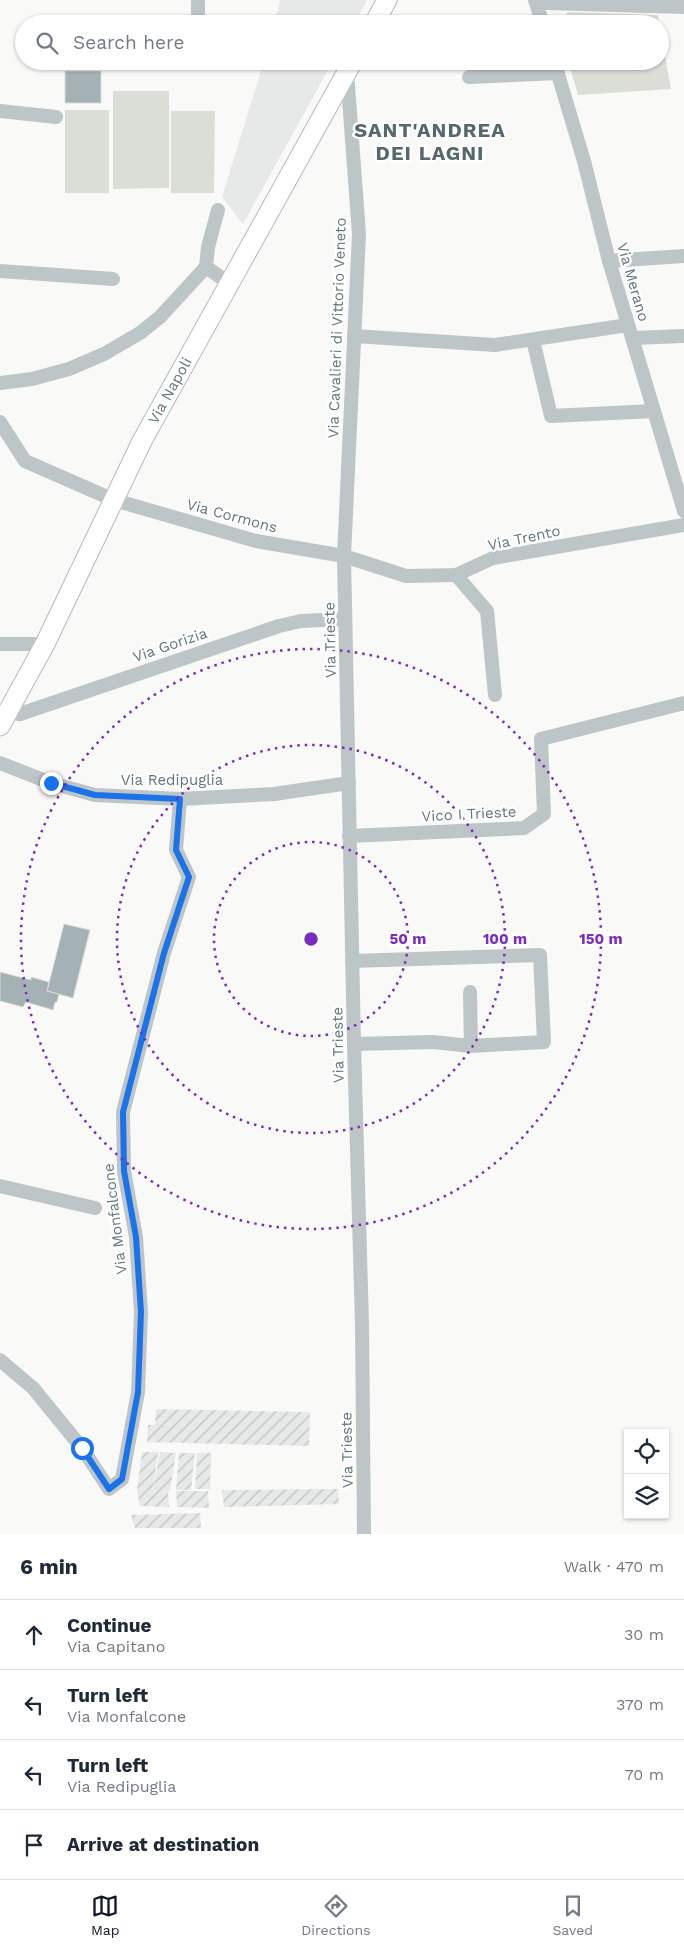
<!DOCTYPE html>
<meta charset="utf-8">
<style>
:root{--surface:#fff;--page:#f2f2f3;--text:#1f2937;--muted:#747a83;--line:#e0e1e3;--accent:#111827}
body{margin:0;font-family:"Work Sans",sans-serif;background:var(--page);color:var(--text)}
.controls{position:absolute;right:15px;bottom:15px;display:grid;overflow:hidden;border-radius:0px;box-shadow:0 1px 4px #0004}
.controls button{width:45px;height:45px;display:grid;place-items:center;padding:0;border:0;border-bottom:1px solid var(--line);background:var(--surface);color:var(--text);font:25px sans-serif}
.stop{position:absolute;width:15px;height:15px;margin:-11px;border:4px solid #1a73e8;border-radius:50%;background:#fff}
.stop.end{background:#1a73e8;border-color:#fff;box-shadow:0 1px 5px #0008}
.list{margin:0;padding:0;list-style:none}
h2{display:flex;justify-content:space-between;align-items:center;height:65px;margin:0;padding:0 20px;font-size:21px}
h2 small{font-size:16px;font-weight:400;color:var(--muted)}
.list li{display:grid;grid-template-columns:32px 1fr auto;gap:15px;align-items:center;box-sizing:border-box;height:70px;padding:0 20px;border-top:1px solid var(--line)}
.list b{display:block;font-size:19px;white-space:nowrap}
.list p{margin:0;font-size:16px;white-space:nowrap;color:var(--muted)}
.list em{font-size:16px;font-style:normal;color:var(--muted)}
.icon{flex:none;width:28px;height:28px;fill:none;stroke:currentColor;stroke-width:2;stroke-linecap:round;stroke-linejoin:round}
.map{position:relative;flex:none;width:684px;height:1534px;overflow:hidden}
.search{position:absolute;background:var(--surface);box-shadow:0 1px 4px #0004;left:15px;right:15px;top:15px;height:55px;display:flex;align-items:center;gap:12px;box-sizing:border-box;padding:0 18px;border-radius:28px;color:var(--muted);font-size:19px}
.sheet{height:345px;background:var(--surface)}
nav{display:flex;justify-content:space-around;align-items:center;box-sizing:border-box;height:70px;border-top:1px solid var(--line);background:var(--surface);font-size:14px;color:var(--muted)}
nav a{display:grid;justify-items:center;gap:2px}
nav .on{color:var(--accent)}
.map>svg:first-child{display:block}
.built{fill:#e7e9e8}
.industrial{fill:url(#industrial-furrows)}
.green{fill:#dbded6}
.building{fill:#a5b2b5;stroke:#dbdbd9}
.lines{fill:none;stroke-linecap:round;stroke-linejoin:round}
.secondary-casing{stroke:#b3bbbe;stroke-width:21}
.street{stroke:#bec5c7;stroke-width:14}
.secondary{stroke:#fff;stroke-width:19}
.route{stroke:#1a73e8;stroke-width:6}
.ring{fill:none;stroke:#7b2cbf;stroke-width:2.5;stroke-dasharray:2.5 5}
.labels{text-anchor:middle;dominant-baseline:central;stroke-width:5;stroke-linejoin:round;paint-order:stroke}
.street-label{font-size:15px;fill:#60767c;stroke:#fff}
.district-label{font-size:20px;font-weight:bold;letter-spacing:1px;fill:#57686d;stroke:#fff}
.centre{fill:#7b2cbf;stroke:#fff;stroke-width:2.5}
.ring-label{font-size:15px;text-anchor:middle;font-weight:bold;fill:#7b2cbf;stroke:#fff;stroke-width:5;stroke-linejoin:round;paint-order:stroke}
</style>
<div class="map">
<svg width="684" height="1534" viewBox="0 0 684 1534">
<defs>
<pattern id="industrial-furrows" width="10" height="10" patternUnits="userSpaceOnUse" patternTransform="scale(1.25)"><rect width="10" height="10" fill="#e7e9e8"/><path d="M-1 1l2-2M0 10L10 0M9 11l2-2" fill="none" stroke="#bfc1c1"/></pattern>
</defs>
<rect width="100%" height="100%" fill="#f9f9f7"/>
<!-- built -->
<g class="built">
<polygon points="280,0 367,0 354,24 275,24"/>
<polygon points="264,61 333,61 243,224 222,197"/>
</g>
<!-- industrial -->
<g class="industrial">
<polygon points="156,1409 310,1412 309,1446 147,1442 148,1425 155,1425"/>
<polygon points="142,1452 158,1452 153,1490 160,1452 176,1453 170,1491 168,1491 169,1507 140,1506 137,1490"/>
<polygon points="179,1453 195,1453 191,1490 176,1490"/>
<polygon points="197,1453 211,1453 210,1489 195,1489"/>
<polygon points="338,1489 339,1504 224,1507 222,1490"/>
<polygon points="176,1491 208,1491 209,1508 177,1507"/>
<polygon points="200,1513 201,1528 135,1528 131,1515"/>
</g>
<!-- green -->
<g class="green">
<polygon points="568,12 658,15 659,24 559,24"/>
<polygon points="660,29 671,89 578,95 568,61 660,61"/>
<polygon points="113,91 169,91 169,188 113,189"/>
<rect x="65" y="110" width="44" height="83"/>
<polygon points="171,111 215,111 214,193 171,193"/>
</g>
<!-- building -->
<g class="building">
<rect x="65" y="71" width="36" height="32"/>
<polygon points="64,924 90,930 73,998 47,991"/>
<polygon points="0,972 31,980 31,977 49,982 47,991 59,994 57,1002 55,1002 53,1010 26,1002 23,1007 0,1001"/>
</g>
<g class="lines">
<!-- secondary casing -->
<g class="secondary-casing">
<g id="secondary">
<polyline points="374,24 387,0"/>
<path id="s1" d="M0,726L45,644L142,441L353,61"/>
</g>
</g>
<!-- street -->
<g class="street">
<polyline points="535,0 543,24"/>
<polyline points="541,0 546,3 684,7"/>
<polyline points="198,13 198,0"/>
<polyline points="554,61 584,161 609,261 684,511"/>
<polyline points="347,72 359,234 344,556 354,1044 362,1324 364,1534"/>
<polyline points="469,77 558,73"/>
<polyline points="0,111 56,117"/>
<polyline points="609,261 684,256"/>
<polyline points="206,267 230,284"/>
<polyline points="0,271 113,279"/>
<polyline points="354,336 495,345 628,325"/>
<polyline points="632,338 684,336"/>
<polyline points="533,340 551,416 654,411"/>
<polyline points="0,383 32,379 69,369 104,354 140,333 160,317 206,267 208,247 218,210"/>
<polyline points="0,422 25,461 114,500 256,541 344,556 406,576 456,575 493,558 684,525"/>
<polyline points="456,575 487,611 495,695"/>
<polyline points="0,644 45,644"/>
<polyline points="0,711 20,714 279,626 301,621 345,619"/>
<polyline points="0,763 51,783 95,795 180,799 274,794 349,783"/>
<polyline points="349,836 524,828 544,814 541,739 684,703"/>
<polyline points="352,961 540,955 544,1042 471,1046 433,1042 354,1044"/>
<polyline points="470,992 471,1046"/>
<polyline points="0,1186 95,1208"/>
<polyline points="0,1360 33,1388 82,1448 109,1489 122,1479 138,1392 141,1312 136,1237 124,1171 123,1112 164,953 189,877 176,850 180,799"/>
</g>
<!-- secondary -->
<use href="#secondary" class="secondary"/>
</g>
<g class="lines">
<!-- route -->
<polyline class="route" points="51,783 95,795 180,799 176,850 189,877 164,953 123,1112 124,1171 136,1237 141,1312 138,1392 122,1479 109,1489 82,1448"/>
</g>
<!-- distance rings -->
<g class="ring">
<circle cx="311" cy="939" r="97"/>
<circle cx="311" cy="939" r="194"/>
<circle cx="311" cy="939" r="290"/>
</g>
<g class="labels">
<!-- street labels -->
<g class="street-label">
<text transform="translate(633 282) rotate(74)">Via Merano</text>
<text transform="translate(337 328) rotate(-88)">Via Cavalieri di Vittorio Veneto</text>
<text stroke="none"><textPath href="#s1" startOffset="376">Via Napoli</textPath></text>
<text transform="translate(232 516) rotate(15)">Via Cormons</text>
<text transform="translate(524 538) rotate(-12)">Via Trento</text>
<text transform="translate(330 640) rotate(-91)">Via Trieste</text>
<text transform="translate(170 645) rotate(-19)">Via Gorizia</text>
<text x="172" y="780">Via Redipuglia</text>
<text transform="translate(469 814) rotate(-3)">Vico I Trieste</text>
<text transform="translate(338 1045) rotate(-91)">Via Trieste</text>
<text transform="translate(115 1219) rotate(-97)">Via Monfalcone</text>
<text transform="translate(347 1450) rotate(-91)">Via Trieste</text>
</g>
<!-- district labels -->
<g class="district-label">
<text x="430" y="130">SANT'ANDREA<tspan x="430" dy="23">DEI LAGNI</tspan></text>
</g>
</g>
<circle cx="311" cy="939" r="8" class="centre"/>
<g class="ring-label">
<text x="408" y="944">50 m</text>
<text x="505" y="944">100 m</text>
<text x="601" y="944">150 m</text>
</g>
</svg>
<div class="controls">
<button><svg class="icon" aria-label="locate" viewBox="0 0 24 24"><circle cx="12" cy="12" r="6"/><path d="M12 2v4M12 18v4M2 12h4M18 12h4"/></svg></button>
<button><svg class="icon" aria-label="layers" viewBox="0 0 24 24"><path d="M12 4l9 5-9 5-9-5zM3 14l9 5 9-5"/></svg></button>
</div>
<div class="stop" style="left:82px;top:1448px"></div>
<div class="stop end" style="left:51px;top:783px"></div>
<div class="search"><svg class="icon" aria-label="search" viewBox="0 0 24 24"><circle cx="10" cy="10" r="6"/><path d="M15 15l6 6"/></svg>Search here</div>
</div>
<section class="sheet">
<h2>6 min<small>Walk · 470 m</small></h2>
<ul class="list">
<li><svg class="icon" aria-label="ahead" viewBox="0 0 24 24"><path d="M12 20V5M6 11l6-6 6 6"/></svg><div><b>Continue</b><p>Via Capitano</p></div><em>30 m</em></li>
<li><svg class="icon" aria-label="left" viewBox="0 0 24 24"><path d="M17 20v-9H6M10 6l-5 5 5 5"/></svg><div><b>Turn left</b><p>Via Monfalcone</p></div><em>370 m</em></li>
<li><svg class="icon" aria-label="left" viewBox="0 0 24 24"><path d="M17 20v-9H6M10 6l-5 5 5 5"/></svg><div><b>Turn left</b><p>Via Redipuglia</p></div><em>70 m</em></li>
<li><svg class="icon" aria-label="arrive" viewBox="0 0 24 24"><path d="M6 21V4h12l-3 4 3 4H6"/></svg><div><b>Arrive at destination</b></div></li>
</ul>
</section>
<nav>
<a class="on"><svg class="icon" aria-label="map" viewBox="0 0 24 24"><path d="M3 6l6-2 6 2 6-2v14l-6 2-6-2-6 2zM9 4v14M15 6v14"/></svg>Map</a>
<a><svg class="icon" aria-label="directions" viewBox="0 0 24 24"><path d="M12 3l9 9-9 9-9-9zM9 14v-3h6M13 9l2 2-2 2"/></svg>Directions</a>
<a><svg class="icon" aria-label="saved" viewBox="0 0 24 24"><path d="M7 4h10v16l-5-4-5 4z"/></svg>Saved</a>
</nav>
